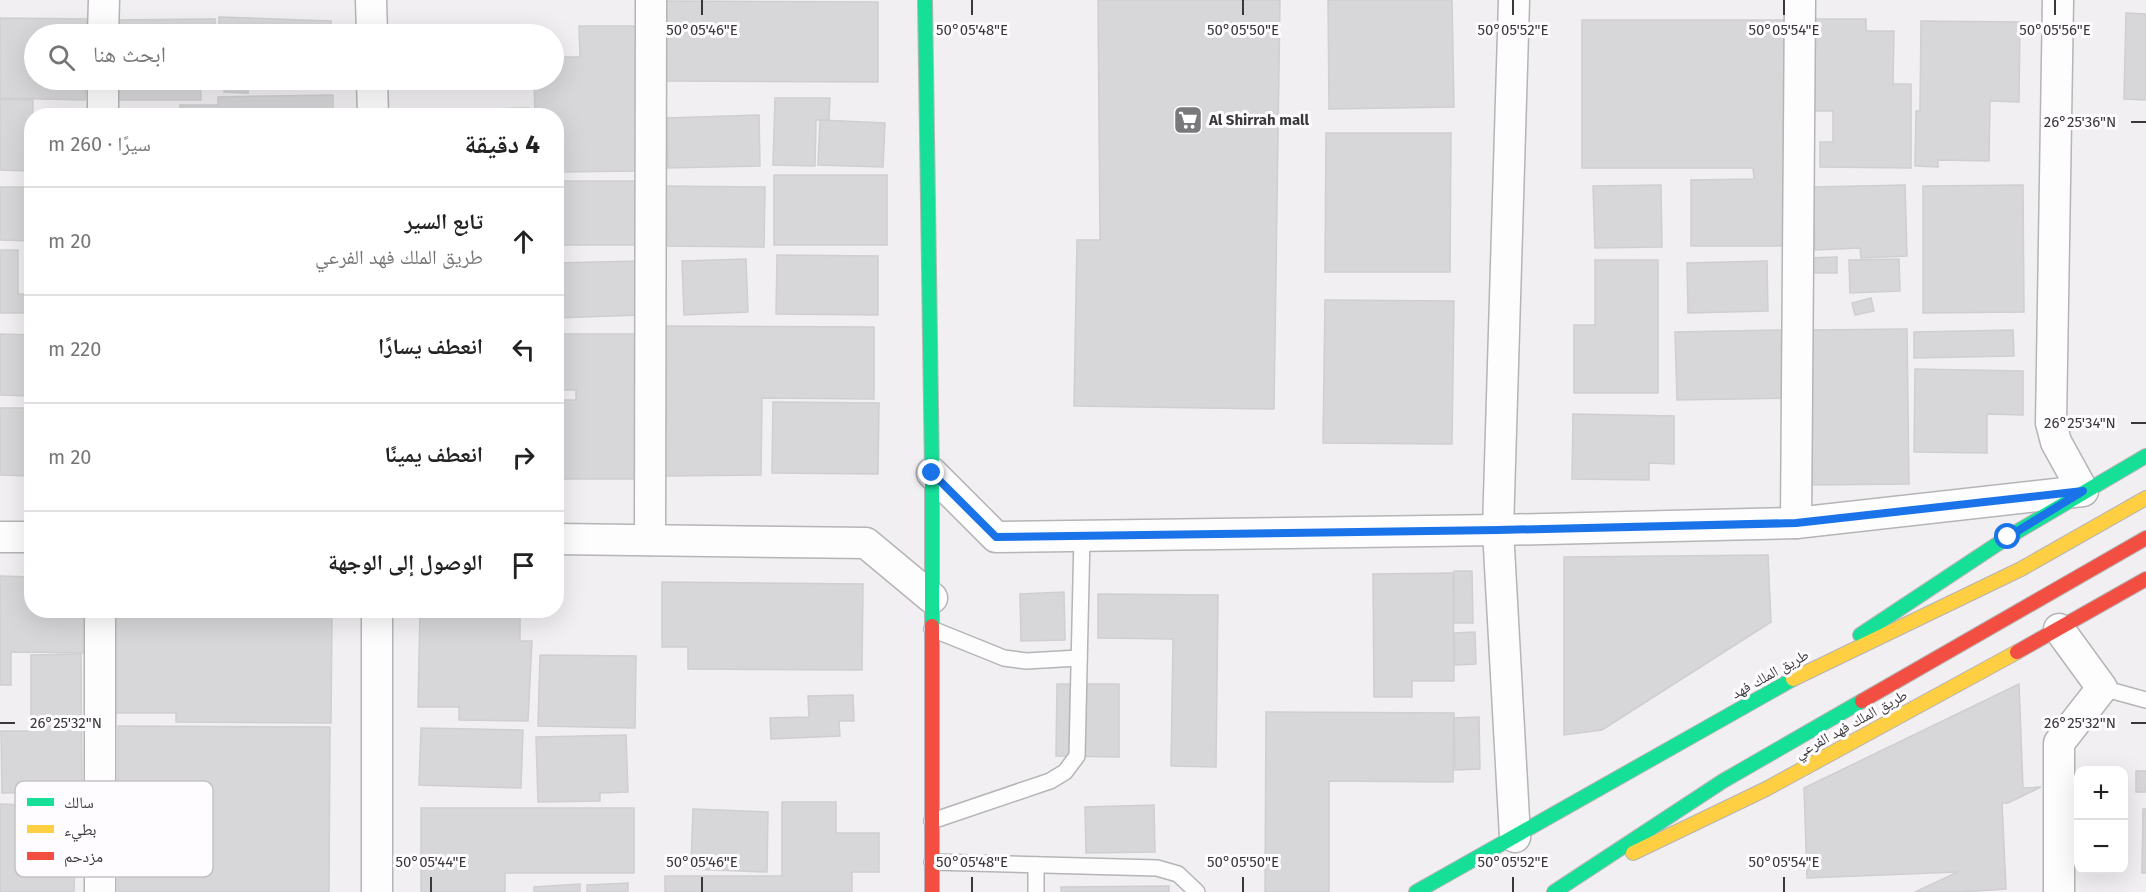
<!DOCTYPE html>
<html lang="ar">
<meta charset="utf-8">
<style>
:root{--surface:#fff;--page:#f2f2f2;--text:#222;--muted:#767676;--line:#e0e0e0}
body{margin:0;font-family:"Fira Sans","Noto Naskh Arabic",sans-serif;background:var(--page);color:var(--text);direction:rtl}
.controls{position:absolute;right:18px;bottom:18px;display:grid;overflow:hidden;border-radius:12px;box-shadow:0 6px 24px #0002}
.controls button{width:54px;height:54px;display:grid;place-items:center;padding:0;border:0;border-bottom:2px solid var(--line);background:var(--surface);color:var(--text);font:30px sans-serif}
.stop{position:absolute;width:18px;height:18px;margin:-14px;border:4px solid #1a73e8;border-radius:50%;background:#fff}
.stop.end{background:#1a73e8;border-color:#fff;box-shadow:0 2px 6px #0008}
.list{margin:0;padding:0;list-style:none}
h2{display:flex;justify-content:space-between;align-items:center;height:78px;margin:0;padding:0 24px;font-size:26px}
h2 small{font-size:20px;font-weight:400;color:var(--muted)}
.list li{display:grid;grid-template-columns:39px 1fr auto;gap:18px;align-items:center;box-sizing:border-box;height:108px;padding:0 24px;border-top:2px solid var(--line)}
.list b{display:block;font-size:22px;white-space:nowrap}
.list p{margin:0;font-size:20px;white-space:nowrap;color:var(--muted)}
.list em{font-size:20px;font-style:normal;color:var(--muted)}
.icon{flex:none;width:33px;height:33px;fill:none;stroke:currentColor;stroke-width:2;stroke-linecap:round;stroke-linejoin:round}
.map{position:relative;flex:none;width:2146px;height:892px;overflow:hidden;direction:ltr}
.search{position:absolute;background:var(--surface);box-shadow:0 6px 24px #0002;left:24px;top:24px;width:540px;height:66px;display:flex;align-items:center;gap:15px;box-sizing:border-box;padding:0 21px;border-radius:33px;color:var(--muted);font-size:22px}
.panel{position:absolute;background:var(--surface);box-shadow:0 6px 24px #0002;left:24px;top:108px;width:540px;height:510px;border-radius:24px;direction:rtl}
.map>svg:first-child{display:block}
.building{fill:#d7d6d8;stroke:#cfced0;stroke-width:1.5}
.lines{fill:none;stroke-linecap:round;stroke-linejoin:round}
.lane-casing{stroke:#b5b4b6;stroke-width:18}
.street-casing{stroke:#b5b4b6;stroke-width:33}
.fast-casing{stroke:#b5b4b6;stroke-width:16}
.slow-casing{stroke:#b5b4b6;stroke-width:16}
.jam-casing{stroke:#b5b4b6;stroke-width:16}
.lane{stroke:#fdfdfd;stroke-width:15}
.street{stroke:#fdfdfd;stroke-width:30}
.fast{stroke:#16e098;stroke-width:14}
.slow{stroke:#ffcf43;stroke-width:14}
.jam{stroke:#f24e42;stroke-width:14}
.route{stroke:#1a73e8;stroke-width:8}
.ticks{fill:none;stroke:#39383a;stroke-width:2}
.labels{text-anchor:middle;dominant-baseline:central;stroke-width:6;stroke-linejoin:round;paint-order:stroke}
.poi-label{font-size:15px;font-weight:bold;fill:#39383a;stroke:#fefcff;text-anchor:start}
.street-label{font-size:15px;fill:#39383a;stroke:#fefcff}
.key{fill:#fefcff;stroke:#c3c1c4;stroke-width:1.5}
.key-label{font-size:16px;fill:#39383a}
.ticks-label{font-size:15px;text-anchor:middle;fill:#39383a;stroke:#fefcff;stroke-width:6;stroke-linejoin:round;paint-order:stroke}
</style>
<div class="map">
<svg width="2146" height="892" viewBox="0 0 2146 892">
<rect width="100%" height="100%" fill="#f1eff2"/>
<!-- building -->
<g class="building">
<polygon points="1098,0 1280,0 1274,409 1074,406 1077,240 1100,240"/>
<polygon points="1328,0 1452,0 1454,107 1329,109"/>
<polygon points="663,1 878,2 878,82 663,81"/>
<polygon points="2126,13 2146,14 2146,100 2124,99"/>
<polygon points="219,17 331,21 331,34 219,34"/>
<polygon points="0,18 87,19 86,34 34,34 34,80 86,80 85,100 0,98"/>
<polygon points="215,19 215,34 109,34 109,20"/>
<polygon points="1810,19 1866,19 1866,31 1894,31 1893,84 1911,84 1911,168 1820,167 1820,142 1833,142 1833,111 1810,111"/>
<polygon points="1582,20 1787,20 1788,246 1691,246 1691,180 1754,179 1753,168 1582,168"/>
<polygon points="1921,21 2020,22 2019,102 1990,101 1989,161 1938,160 1938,167 1915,166 1916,111 1920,111"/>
<polygon points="579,26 636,26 637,171 556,172 556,116 535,116 534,80 554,80 554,57 580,57"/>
<polygon points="109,80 200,80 201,100 109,100"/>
<polygon points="225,80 248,80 248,93 224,92"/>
<polygon points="271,80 330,80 330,87 271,85"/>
<polygon points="333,95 333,116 180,116 180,105 218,105 218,97"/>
<polygon points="775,98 830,98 829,120 816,120 815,166 773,165"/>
<polygon points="0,99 33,100 31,171 0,170"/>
<polygon points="529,108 530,116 420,116 420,111"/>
<polygon points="759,115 760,166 668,168 667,118"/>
<polygon points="820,120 885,123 883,167 818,165"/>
<polygon points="1326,133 1451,133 1450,272 1325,272"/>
<rect x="774" y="175" width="113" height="70"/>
<polygon points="556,181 638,181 637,245 556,245"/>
<polygon points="1661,185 1662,247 1595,248 1593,186"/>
<polygon points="1905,185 1907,256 1861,258 1860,248 1815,250 1813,187"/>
<polygon points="2023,185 2024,312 1923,313 1923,186"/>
<polygon points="659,186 765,187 764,247 659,246"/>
<polygon points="0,187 32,187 32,241 0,240"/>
<polygon points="0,250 18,250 18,294 30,294 30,253 32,253 32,313 0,313"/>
<polygon points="777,255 878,256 878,315 776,314"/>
<polygon points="1837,257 1837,273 1808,273 1808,258"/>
<polygon points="746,259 748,312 684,315 682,261"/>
<polygon points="1899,259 1900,291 1850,293 1849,260"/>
<polygon points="1595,260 1658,260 1658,393 1574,393 1574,325 1595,325"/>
<polygon points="638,261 640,315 556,318 556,263"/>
<polygon points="1767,261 1768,311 1688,313 1687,263"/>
<polygon points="1871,298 1874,311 1855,315 1852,303"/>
<polygon points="1325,300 1454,301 1452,444 1323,443"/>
<polygon points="663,326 874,327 874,399 762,398 761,475 662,476"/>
<polygon points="1907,329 1909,484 1810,485 1808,330"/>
<polygon points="1786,330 1788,398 1677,400 1675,332"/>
<polygon points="2013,330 2014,356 1914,358 1914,332"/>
<polygon points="0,334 32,335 32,396 0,395"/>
<polygon points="556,334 640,334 640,479 556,479 556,400 576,400 576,390 556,390"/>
<polygon points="1915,369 2023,371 2023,415 1987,414 1987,453 1914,452"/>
<polygon points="773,402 879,403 878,474 772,473"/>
<polygon points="0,408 32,408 32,476 0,475"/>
<polygon points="1573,414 1674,416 1674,464 1649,463 1649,480 1572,479"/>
<polygon points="1768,555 1771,622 1602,730 1564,735 1564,557"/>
<polygon points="1454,571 1472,571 1473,623 1454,623"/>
<polygon points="1453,573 1454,681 1412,681 1412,697 1374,697 1373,574"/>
<polygon points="0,576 32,577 32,610 93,610 93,653 11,652 11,685 0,685"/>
<polygon points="662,582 863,584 862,670 688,669 688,647 662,647"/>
<polygon points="1064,592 1065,640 1021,641 1020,594"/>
<polygon points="1098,594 1218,595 1216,767 1171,766 1173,639 1098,638"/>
<polygon points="115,610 332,610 331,723 176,722 176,713 114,713"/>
<polygon points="420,610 520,610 520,641 532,641 528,721 459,720 459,707 418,707"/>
<polygon points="1475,632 1476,664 1455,665 1454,633"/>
<polygon points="81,654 82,792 2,793 1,731 31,731 31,655"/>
<polygon points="540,655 636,656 635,728 538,726"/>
<polygon points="1057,684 1119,684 1119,757 1056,756"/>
<polygon points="2019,684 2023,788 2041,787 2008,803 2002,803 2006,889 1961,892 1915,892 1958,872 1807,878 1804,788"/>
<polygon points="853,695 854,721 839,721 840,736 771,739 770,718 809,717 808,696"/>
<polygon points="1266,712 1454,713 1453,782 1329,781 1329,892 1265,892"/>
<polygon points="1479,717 1480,769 1455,770 1454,718"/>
<polygon points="118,726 330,727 329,892 118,892"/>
<polygon points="421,728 523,730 521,788 419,785"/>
<polygon points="626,735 628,792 600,793 600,801 538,802 536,737"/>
<rect x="2136" y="771" width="10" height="21"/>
<polygon points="782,802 836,802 836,833 879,833 879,872 852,872 852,892 665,892 665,876 782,876"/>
<polygon points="0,804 77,807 74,892 0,892"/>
<polygon points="1154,805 1155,852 1086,853 1085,807"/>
<polygon points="421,808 634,808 634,873 505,873 505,892 421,892"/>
<polygon points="693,809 768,812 767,872 691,869"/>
<polygon points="2143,809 2146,809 2146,873 2142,873"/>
<polygon points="628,883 628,892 587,892 587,885"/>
<polygon points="580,884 580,892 534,892 534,887"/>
<polygon points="1169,886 1169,892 1061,892 1061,887"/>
</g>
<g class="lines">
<!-- lane casing -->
<g class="lane-casing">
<g id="lane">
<polyline points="932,629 1004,658 1026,661 1079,658"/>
<polyline points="2102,688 2146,700"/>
<polyline points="932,821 1050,781 1065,772 1077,756 1082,536"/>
<polyline points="932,862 1157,868 1178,874 1197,892"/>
<polyline points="1036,865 1036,892"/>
</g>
</g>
<!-- street casing -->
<g class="street-casing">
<g id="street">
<polyline points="371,0 372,34"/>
<polyline points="1514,0 1498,530 1515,837"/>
<polyline points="103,34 104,0"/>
<polyline points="372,80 373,116"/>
<polyline points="103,116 103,80"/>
<polyline points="932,473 996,537 1498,530 1796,523 2083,491 2056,442 2051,423 2058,0"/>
<polyline points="1796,523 1800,0"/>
<polyline points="0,537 32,537"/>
<polyline points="556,539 866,543 932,598"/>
<polyline points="650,540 651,0"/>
<polyline points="100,610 100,892"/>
<polyline points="377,610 377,892"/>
<polyline points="2059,892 2059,743 2102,688 2059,629"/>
</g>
</g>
<!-- fast casing -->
<g class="fast-casing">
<g id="fast">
<polyline points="925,0 932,473 932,626"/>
<polyline points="1860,635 2008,537 2146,456"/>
<polyline points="1416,892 1793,679"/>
<polyline points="1554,892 1723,781 1862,701"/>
</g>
</g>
<!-- slow casing -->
<g class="slow-casing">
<g id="slow">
<polyline points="1793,679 2021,569 2146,498"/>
<polyline points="1633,853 1766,789 2017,652"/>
</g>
</g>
<!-- jam casing -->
<g class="jam-casing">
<g id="jam">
<polyline points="932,626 932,892"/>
<polyline points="2017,652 2146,579"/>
<polyline points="1862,701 2146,538"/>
</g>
</g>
<!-- lane -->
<use href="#lane" class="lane"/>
<!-- street -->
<use href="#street" class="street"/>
<!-- fast -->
<use href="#fast" class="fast"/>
<!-- slow -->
<use href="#slow" class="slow"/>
<!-- jam -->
<use href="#jam" class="jam"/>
</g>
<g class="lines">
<!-- route -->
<polyline class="route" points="932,473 996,537 1498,530 1796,523 2083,491 2008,537"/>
</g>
<!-- ticks -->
<path class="ticks" d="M702,0V15M972,0V15M1243,0V15M1513,0V15M1784,0V15M2055,0V15M2131,122H2146M2131,423H2146M0,723H15M2131,723H2146M431,877V892M702,877V892M972,877V892M1243,877V892M1513,877V892M1784,877V892"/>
<!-- icons -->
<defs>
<g id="supermarket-square" transform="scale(1.5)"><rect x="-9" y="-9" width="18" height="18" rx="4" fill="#79787a" stroke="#fefcff"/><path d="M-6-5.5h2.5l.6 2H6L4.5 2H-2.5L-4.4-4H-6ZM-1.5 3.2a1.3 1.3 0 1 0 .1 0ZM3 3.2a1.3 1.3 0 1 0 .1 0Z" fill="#fff"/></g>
</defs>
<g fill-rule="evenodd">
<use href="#supermarket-square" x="1188" y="120"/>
</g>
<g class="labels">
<!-- poi labels -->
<g class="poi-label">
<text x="1209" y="120">Al Shirrah mall</text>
</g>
<!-- street labels -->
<g class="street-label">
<text transform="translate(1770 674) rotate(-29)">طريق الملك فهد</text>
<text transform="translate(1851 724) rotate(-29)">طريق الملك فهد الفرعي</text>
</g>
</g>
<!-- legend -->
<rect x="15" y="781" width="198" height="96" rx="9" class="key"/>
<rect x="27" y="798" width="27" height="8" fill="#16e098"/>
<rect x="27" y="825" width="27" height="8" fill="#ffcf43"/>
<rect x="27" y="852" width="27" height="8" fill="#f24e42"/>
<g class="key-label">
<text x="64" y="808">سالك</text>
<text x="64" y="835">بطيء</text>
<text x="64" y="862">مزدحم</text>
</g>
<g class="ticks-label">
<text x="702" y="35">50°05'46"E</text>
<text x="972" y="35">50°05'48"E</text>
<text x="1243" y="35">50°05'50"E</text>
<text x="1513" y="35">50°05'52"E</text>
<text x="1784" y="35">50°05'54"E</text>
<text x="2055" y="35">50°05'56"E</text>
<text x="2080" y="127">26°25'36"N</text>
<text x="2080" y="428">26°25'34"N</text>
<text x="66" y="728">26°25'32"N</text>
<text x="2080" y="728">26°25'32"N</text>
<text x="431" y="867">50°05'44"E</text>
<text x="702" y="867">50°05'46"E</text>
<text x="972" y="867">50°05'48"E</text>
<text x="1243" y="867">50°05'50"E</text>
<text x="1513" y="867">50°05'52"E</text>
<text x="1784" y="867">50°05'54"E</text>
</g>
</svg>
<div class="controls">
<button>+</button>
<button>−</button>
</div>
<div class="stop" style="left:2008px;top:537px"></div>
<div class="stop end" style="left:932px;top:473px"></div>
<div class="search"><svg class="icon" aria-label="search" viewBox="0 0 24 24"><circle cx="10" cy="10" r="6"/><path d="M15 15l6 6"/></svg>ابحث هنا</div>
<section class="panel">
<h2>4 دقيقة<small>سيرًا · 260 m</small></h2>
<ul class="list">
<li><svg class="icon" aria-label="ahead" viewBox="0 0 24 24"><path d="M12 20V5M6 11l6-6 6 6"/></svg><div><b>تابع السير</b><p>طريق الملك فهد الفرعي</p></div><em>20 m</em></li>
<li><svg class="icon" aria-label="left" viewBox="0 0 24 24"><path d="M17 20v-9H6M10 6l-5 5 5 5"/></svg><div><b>انعطف يسارًا</b></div><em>220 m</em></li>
<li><svg class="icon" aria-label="right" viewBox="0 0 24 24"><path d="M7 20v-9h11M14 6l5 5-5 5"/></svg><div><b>انعطف يمينًا</b></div><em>20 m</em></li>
<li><svg class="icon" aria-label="arrive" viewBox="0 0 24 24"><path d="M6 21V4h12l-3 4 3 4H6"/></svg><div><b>الوصول إلى الوجهة</b></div></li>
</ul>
</section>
</div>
